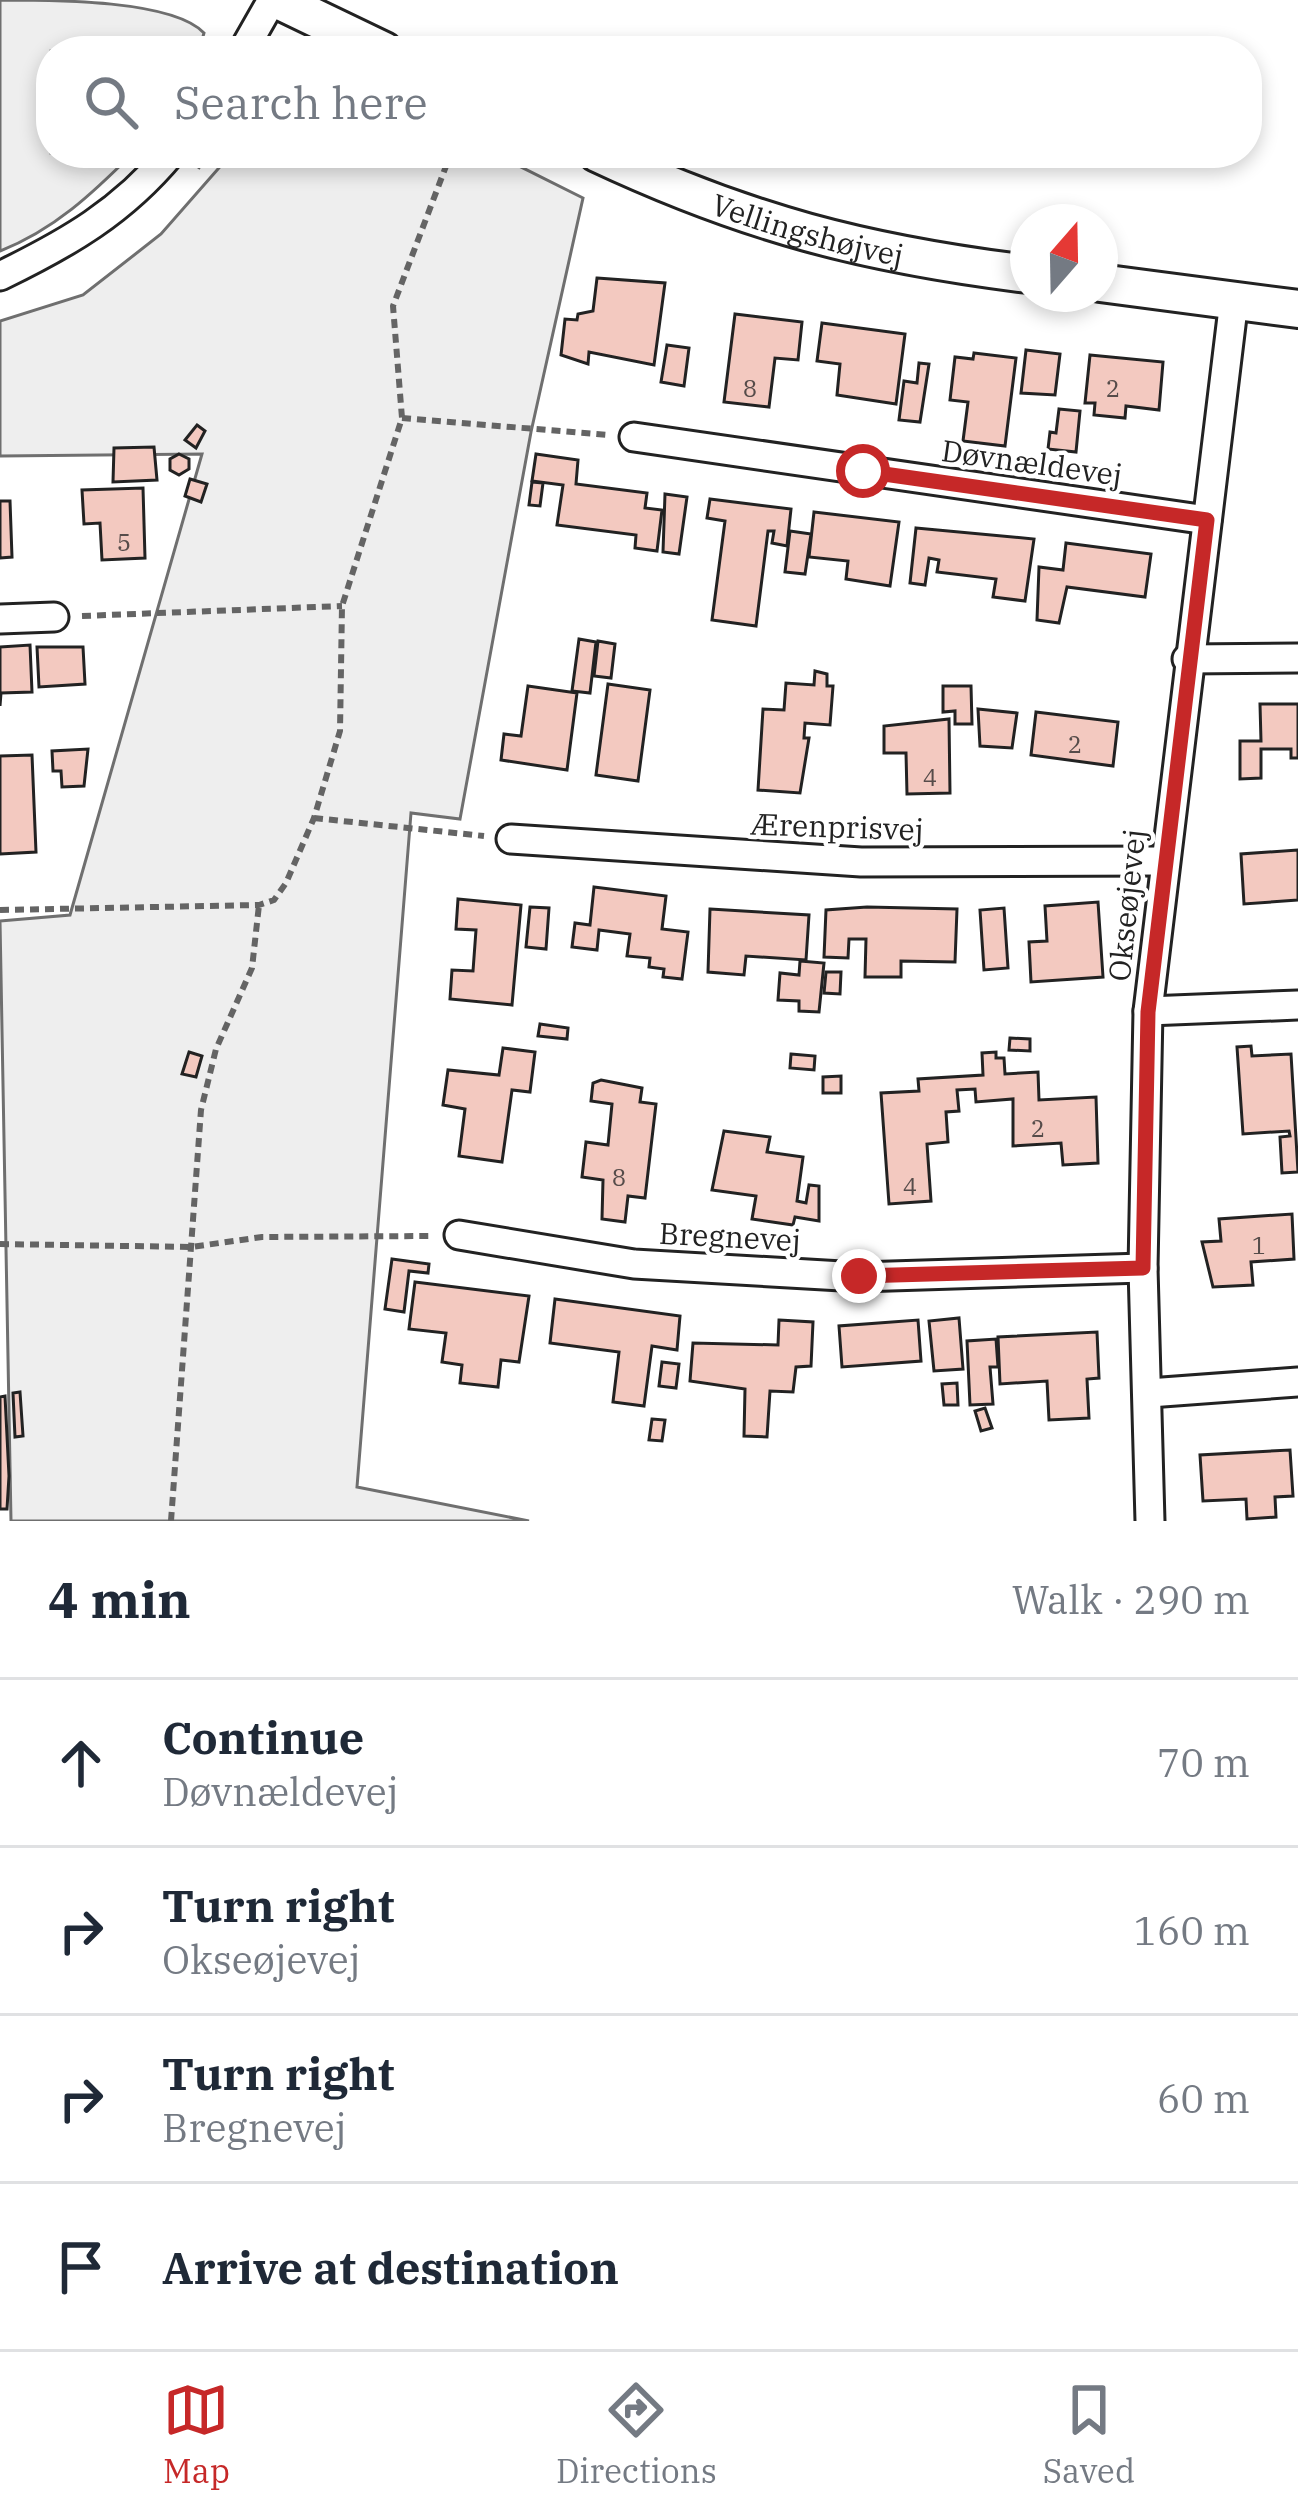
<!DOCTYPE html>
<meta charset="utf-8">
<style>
:root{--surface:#fff;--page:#f6f6f7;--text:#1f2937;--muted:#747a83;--line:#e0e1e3;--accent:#c62828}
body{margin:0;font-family:"IBM Plex Serif",serif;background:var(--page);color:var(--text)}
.compass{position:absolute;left:1010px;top:204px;width:108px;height:108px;border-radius:50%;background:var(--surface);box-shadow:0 6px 18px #0003;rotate:20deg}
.stop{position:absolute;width:36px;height:36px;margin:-27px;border:9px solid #c62828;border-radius:50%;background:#fff}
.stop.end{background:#c62828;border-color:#fff;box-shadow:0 3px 12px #0008}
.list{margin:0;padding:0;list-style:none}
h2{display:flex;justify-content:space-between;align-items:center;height:156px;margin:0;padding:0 48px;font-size:51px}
h2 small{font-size:39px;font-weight:400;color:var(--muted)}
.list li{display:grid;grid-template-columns:78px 1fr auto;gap:36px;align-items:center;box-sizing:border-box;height:168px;padding:0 48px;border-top:3px solid var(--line)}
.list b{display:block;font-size:45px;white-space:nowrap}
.list p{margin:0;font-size:39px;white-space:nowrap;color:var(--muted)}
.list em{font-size:39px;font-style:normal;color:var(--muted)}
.icon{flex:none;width:66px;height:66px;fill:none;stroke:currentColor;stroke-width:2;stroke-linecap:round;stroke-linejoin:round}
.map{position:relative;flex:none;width:1298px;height:1521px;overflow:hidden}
.search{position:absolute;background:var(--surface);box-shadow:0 6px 18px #0003;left:36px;right:36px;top:36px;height:132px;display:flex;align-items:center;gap:30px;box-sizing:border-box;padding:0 42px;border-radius:48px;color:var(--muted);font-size:45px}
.sheet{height:828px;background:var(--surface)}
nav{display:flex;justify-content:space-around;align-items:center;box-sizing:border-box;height:168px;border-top:3px solid var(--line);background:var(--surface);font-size:33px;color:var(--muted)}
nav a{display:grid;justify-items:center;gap:6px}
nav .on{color:var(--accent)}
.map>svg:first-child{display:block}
.green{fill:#eee;stroke:#6f6f6f;stroke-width:3}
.building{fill:#f3c9c0;stroke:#222;stroke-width:3}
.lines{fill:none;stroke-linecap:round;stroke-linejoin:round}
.minor-casing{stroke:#222;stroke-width:33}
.tertiary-casing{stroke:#222;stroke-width:42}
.path{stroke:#646464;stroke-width:6;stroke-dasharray:9 6;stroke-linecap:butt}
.minor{stroke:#fff;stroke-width:27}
.tertiary{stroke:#fff;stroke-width:36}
.route{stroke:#c62828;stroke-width:15}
.labels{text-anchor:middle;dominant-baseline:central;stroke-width:9;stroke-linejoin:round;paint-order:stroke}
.number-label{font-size:24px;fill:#564c4a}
.street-label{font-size:30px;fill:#222;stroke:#fff}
</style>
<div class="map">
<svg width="1298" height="1521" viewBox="0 0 1298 1521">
<rect width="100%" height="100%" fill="#fff"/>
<!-- green -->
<g class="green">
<path d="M0,0C56,0 173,0 204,33L199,51H51V153H133C93,193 54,230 0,251Z"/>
<polygon points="232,153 493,153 583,198 531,432 460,819 411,813 357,1487 529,1521 11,1521 0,921 70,915 202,454 0,456 0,321 83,295 161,234"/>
</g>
<!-- building -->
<g class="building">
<polygon points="597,278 665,283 654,365 589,352 588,364 561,355 565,319 577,320 578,314 593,311"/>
<polygon points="735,314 802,322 798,360 775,358 769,407 724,402"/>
<polygon points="822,323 905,334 896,404 837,395 840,364 817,361"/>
<polygon points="667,345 689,348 684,386 661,382"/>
<polygon points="1026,350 1060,354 1055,395 1021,393"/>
<polygon points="974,353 1016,358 1005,446 963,441 968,402 950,400 955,357 973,359"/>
<polygon points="1090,355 1163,362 1159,410 1126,406 1125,418 1094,415 1095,403 1085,403"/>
<polygon points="919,363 929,364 920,422 899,420 904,381 917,383"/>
<polygon points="1059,409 1080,411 1076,452 1048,449 1050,432 1056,433"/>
<polygon points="197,425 205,431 196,448 185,440"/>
<polygon points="154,447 157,480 113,482 114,448"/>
<polygon points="179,454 189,459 189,469 179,475 170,470 170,459"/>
<polygon points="536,454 578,460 576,484 647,493 645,508 662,510 657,551 635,548 636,535 557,525 563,485 532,481"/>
<polygon points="190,479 207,484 201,502 185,496"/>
<polygon points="532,482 543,483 540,506 529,505"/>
<polygon points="143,488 145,558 102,560 100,523 84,524 82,490"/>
<polygon points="665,494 687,497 679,554 663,552"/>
<polygon points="710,499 791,509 787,546 772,543 774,531 768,531 756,626 712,620 725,521 707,518"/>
<polygon points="0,501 10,501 12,557 0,558"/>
<polygon points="814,512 899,522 890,586 846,579 848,561 809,557"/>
<polygon points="916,528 1034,539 1025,601 993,597 996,579 937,572 939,560 929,558 925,585 910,583"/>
<polygon points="790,531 811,534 805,574 785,572"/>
<polygon points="1066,543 1151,554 1145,597 1067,587 1059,623 1037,620 1039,567 1063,570"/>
<polygon points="579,639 596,642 590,693 572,691"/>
<polygon points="598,641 615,644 611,678 594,676"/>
<polygon points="30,645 32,692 1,693 0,706 0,647"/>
<polygon points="37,647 83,647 85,684 39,687"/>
<polygon points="815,671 827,674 827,686 833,686 830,725 805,723 804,738 809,738 800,793 758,790 763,709 784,710 786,683 814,685"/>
<polygon points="608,684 650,690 638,781 596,775"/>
<polygon points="528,686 577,693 567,770 501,760 504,734 521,736"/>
<polygon points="943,686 971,686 972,724 955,724 955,711 943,712"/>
<polygon points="1260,704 1298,704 1298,758 1291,758 1291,749 1261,749 1261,778 1240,779 1240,741 1261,741"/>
<polygon points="978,709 1017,713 1012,748 980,746"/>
<polygon points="1036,712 1118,722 1113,766 1031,755"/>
<polygon points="949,719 950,793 907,794 906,753 884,753 884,726"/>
<polygon points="88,749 84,786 62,787 61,771 53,771 52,751"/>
<polygon points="32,755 36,852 0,854 0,756"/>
<polygon points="1298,850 1298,900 1244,904 1241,854"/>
<polygon points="594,887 666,896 662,929 688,932 682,979 663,977 664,969 649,967 650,958 627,956 630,934 599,930 597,950 572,947 575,923 590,925"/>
<polygon points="458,899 521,905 512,1005 450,999 452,970 473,971 476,930 456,929"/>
<polygon points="1098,902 1103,977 1031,982 1029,942 1047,941 1045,906"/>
<polygon points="530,907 549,908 546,949 526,947"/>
<polygon points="867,907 957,909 955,962 901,961 901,977 865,977 866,939 849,939 848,958 824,957 826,910"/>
<polygon points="1004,908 1008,968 984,970 980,910"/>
<polygon points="710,909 809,915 806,960 746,956 744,975 708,972"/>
<polygon points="800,961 824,963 819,1012 799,1011 799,1001 778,1000 780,973 799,975"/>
<polygon points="826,972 841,972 840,994 824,993"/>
<polygon points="540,1024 568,1028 567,1039 538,1036"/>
<polygon points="1010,1038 1030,1039 1030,1051 1009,1050"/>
<polygon points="1251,1046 1252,1056 1291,1054 1298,1172 1282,1173 1280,1137 1290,1136 1289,1131 1243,1134 1237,1047"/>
<polygon points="503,1048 535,1052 530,1092 512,1090 502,1162 459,1156 465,1109 443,1105 448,1070 499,1075"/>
<polygon points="189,1052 202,1056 196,1077 182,1074"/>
<polygon points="996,1052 996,1058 1004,1058 1005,1074 1038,1072 1039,1100 1096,1097 1098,1163 1063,1165 1061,1143 1013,1146 1013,1099 976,1102 975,1089 957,1090 959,1111 946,1112 948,1142 927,1144 931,1201 889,1204 881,1093 919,1091 918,1079 983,1075 982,1053"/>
<polygon points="791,1054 815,1056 814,1070 790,1068"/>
<polygon points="841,1076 841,1093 823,1093 823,1077"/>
<polygon points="601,1080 642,1088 640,1102 656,1104 645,1198 628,1196 625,1222 602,1219 603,1180 582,1177 586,1142 608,1145 612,1104 591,1101 593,1083"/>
<polygon points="724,1131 770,1137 767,1152 803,1157 797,1201 806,1203 809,1185 819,1186 819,1221 795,1217 793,1225 752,1219 756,1196 712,1190"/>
<polygon points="1292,1214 1294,1259 1251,1262 1253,1285 1213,1287 1202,1242 1221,1241 1219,1219"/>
<polygon points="392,1259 429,1264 428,1273 409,1271 404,1312 385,1309"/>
<polygon points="415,1282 529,1296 519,1362 501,1360 498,1387 460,1383 462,1365 442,1362 446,1333 409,1329"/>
<polygon points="555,1299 680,1316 677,1350 652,1346 644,1406 613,1402 619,1352 550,1343"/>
<polygon points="959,1318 963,1369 934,1371 929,1321"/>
<polygon points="779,1320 813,1322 811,1366 796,1367 793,1392 770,1391 767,1437 744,1436 745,1389 690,1381 693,1343 778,1345"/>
<polygon points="918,1320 921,1361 842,1367 839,1326"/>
<polygon points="1097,1332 1099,1378 1087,1379 1089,1418 1049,1420 1047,1381 1000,1384 998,1337"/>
<polygon points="996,1339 998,1367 990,1367 993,1404 970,1405 967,1341"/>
<polygon points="662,1362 679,1364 676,1388 659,1386"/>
<polygon points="957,1383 958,1405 944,1405 942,1384"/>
<polygon points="20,1392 23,1436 15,1437 13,1393"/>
<polygon points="5,1396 9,1476 7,1509 0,1509 0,1397"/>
<polygon points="985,1408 992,1428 981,1431 975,1411"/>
<polygon points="652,1419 665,1420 662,1441 649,1440"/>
<polygon points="1290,1450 1293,1496 1275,1497 1276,1517 1247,1519 1246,1499 1203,1501 1200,1455"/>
</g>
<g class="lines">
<!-- minor casing -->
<g class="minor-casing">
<g id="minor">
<polyline points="243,51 272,0"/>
<path d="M0,276C68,243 122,212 171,153"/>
<polyline points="634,437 1207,520"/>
<polyline points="0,619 54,617"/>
<polyline points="1187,659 1298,658"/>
<polyline points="511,839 861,862 1163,861"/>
<polyline points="1148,1011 1298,1005"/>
<polyline points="459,1235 634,1264 859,1277 1143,1268"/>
<polyline points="1149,1393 1298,1382"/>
<polyline points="1150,1521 1143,1268 1148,1011 1234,300"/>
</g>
</g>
<!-- tertiary casing -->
<g class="tertiary-casing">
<g id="tertiary">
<polyline points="278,0 384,51"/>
<path id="s1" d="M597,153C746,223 865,254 1028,274"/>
<polyline points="1100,283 1298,309"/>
</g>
</g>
<!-- path -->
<g class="path">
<polyline points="197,168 207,153"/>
<polyline points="402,418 608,435"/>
<polyline points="82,616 342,606"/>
<polyline points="314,818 484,836"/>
<polyline points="0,910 259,905 274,900 286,883 314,818 340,731 342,606 402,418 393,306 451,153"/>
<polyline points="0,1244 191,1247 262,1237 432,1236"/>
<polyline points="171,1521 201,1110 216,1049 252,968 259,905"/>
</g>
<!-- minor -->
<use href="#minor" class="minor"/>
<!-- tertiary -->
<use href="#tertiary" class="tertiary"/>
</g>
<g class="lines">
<!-- route -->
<polyline class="route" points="859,1276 1143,1268 1148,1012 1207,520 863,471"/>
</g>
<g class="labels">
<!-- number labels -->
<g class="number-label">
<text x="750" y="388">8</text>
<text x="1113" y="388">2</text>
<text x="124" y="542">5</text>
<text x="1075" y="744">2</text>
<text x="930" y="777">4</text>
<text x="1038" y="1128">2</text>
<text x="619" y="1177">8</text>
<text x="910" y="1186">4</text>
<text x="1259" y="1245">1</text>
</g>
<!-- street labels -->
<g class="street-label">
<text stroke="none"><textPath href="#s1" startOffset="225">Vellingshøjvej</textPath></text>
<text transform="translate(1032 462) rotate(8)">Døvnældevej</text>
<text transform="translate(837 826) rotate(2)">Ærenprisvej</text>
<text transform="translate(1126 905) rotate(-84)">Okseøjevej</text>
<text transform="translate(730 1236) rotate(3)">Bregnevej</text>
</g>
</g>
</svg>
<svg class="compass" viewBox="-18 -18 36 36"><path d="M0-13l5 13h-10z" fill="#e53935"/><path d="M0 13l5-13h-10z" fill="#747a83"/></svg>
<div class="stop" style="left:863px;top:471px"></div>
<div class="stop end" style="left:859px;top:1276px"></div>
<div class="search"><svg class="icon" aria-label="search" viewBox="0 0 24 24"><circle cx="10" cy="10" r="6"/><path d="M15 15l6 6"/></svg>Search here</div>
</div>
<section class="sheet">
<h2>4 min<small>Walk · 290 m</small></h2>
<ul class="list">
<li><svg class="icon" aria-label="ahead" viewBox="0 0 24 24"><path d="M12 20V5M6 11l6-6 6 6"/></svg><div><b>Continue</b><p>Døvnældevej</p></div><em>70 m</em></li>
<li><svg class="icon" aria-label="right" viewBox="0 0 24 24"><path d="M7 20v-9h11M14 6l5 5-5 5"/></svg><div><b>Turn right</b><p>Okseøjevej</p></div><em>160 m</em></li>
<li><svg class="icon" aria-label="right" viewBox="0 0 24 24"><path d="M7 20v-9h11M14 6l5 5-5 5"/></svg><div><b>Turn right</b><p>Bregnevej</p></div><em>60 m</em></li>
<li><svg class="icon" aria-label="arrive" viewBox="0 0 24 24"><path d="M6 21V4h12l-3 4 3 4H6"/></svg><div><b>Arrive at destination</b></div></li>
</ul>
</section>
<nav>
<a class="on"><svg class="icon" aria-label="map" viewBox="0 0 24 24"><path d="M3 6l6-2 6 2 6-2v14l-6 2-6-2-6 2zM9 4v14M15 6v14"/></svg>Map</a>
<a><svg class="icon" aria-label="directions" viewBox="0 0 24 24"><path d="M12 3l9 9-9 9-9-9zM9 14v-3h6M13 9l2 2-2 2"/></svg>Directions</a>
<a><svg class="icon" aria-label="saved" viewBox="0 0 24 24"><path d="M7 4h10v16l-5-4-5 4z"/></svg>Saved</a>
</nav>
